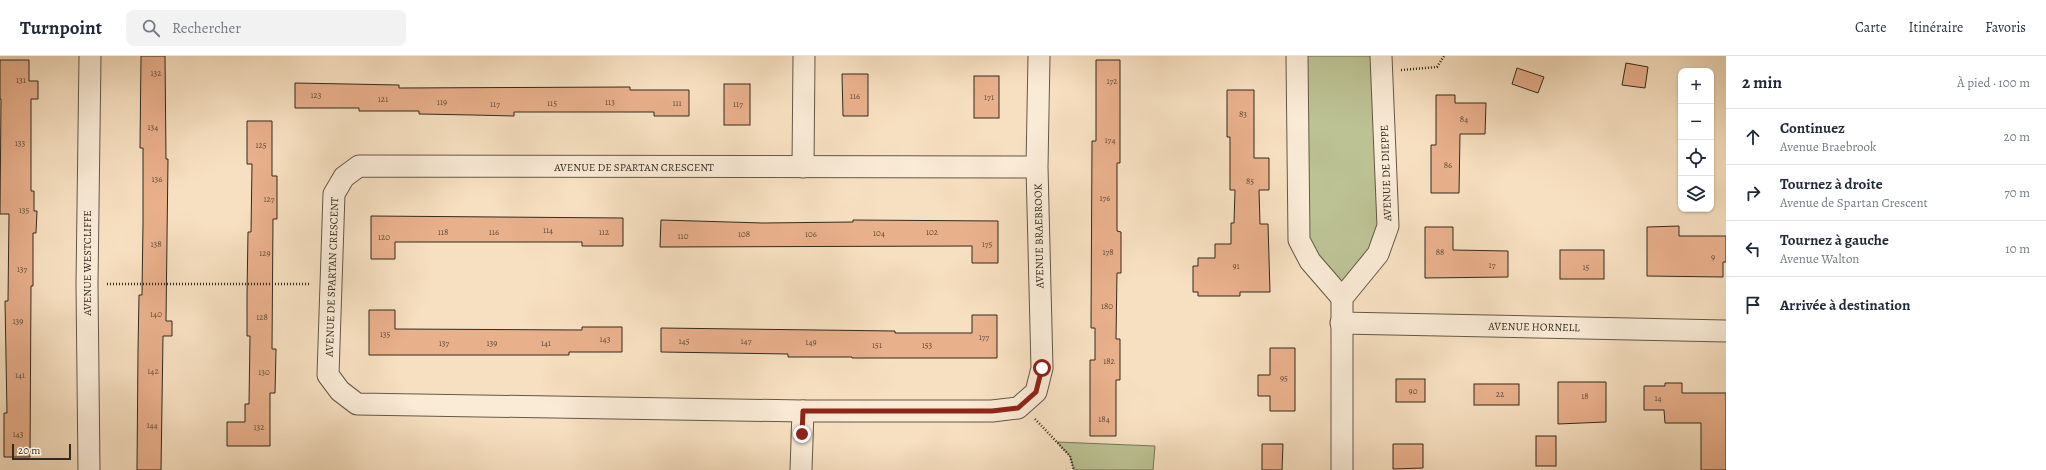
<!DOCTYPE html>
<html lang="fr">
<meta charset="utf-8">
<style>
:root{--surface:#fff;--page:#f2f2f3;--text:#1f2937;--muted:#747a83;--line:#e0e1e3}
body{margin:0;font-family:Alegreya,serif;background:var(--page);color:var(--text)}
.controls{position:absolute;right:12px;top:12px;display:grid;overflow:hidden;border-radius:8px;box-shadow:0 1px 3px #0004}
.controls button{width:36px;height:36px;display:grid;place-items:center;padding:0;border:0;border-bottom:1px solid var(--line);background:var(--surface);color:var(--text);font:20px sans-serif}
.scale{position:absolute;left:12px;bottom:10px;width:59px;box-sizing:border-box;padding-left:4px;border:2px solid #322a1f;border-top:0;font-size:11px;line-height:14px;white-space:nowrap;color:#322a1f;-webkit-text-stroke:3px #faebd7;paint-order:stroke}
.stop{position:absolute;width:12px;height:12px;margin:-9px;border:3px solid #8f2418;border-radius:50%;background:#fff}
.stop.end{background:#8f2418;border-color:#fff;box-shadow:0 1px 4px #0008}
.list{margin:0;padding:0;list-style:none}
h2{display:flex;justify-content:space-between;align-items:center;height:52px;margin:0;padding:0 16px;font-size:17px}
h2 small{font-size:13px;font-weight:400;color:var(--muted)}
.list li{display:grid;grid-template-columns:26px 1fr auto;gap:12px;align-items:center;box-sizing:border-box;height:56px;padding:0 16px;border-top:1px solid var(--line)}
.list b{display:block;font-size:15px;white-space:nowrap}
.list p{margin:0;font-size:13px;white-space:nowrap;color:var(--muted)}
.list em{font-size:13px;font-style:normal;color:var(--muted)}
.icon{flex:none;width:22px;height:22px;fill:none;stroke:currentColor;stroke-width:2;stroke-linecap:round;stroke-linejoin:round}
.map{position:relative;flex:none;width:1726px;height:414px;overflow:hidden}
header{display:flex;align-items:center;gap:24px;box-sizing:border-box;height:56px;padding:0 20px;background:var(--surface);border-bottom:1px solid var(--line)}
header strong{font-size:19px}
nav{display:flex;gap:22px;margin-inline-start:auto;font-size:14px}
.search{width:280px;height:36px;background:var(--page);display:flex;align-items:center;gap:10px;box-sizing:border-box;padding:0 14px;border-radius:8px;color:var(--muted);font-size:15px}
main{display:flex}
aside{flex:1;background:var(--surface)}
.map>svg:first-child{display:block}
.green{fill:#bcc294;stroke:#77765a}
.building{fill:#e9b08c;stroke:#322a1f}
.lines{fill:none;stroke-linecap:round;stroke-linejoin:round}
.street-casing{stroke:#635848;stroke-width:23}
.path{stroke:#322a1f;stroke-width:2.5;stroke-dasharray:1 2;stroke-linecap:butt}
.street{stroke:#faebd7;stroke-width:21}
.route{stroke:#8f2418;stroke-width:5}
.labels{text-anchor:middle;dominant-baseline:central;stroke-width:4;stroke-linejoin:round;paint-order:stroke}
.number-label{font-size:9px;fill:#604c3a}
.street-label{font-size:11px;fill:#322a1f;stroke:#faebd7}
</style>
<header>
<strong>Turnpoint</strong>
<div class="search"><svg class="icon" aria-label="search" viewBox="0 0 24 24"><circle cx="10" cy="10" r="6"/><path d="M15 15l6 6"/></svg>Rechercher</div>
<nav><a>Carte</a><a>Itinéraire</a><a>Favoris</a></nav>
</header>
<main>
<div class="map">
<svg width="1726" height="414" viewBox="0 0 1726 414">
<rect width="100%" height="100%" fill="#f7e0c1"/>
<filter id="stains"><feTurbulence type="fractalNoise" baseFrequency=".005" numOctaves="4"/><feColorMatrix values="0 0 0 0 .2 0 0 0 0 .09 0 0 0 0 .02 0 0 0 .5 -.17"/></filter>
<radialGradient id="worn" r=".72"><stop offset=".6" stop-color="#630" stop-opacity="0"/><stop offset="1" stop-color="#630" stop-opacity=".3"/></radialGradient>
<!-- green -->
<g class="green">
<polygon points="1297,0 1381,0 1388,170 1342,242 1310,205"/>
<polygon points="1057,386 1155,390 1153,414 1074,414 1070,400"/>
</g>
<!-- building -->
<g class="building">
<polygon points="141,0 165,0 166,103 168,103 166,265 172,265 172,280 163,280 161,414 137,414 138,294 139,239 142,239 143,166 143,92 140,92"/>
<polygon points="0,4 29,4 29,25 38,25 38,43 31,43 31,135 34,135 34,155 37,155 36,177 33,177 33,230 31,230 30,401 4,401 4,357 7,357 5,245 8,245 9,158 0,158 1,43 0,43"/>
<polygon points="1096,4 1120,4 1120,107 1117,107 1117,175 1121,176 1121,217 1117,217 1116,283 1120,283 1120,324 1116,324 1116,380 1090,380 1090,304 1095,304 1095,272 1091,272 1092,85 1096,85"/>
<polygon points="1626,7 1648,11 1645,32 1622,29"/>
<polygon points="1517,12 1544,21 1538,37 1512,28"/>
<polygon points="842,18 868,18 868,60 843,60"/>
<rect x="974" y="20" width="25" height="42"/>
<polygon points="295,27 399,29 399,32 630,31 630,34 689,34 689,60 654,60 654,56 514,56 514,60 473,59 419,58 419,55 359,55 359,52 295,52"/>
<rect x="724" y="28" width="26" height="41"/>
<polygon points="1227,34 1254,34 1254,102 1269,102 1269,134 1259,134 1260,168 1268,168 1270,236 1240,236 1240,240 1198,240 1198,236 1193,236 1193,210 1198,210 1198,202 1215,202 1215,188 1231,188 1231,167 1234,167 1235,134 1230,134 1230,81 1227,81"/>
<polygon points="1436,39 1455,39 1455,47 1486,47 1485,78 1460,78 1459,137 1431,137 1431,89 1436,89"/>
<polygon points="247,65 272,65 272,120 277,120 277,163 273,163 272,293 276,293 275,337 270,337 270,390 227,390 227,366 245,366 245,348 249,348 250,280 247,280 247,239 248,176 251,176 252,108 247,108"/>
<polygon points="371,160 623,162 623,190 582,190 582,186 395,186 395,203 371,203"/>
<polygon points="661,164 763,167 853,166 853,164 998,165 998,207 972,207 972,190 660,191"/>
<polygon points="1679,170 1679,180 1726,180 1726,206 1723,206 1723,221 1647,220 1647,171"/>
<polygon points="1425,171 1453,171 1453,194 1508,195 1508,221 1425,222"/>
<rect x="1560" y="194" width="44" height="29"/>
<polygon points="369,254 395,254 395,273 582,274 582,271 622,271 622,296 569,296 569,299 369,299"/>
<polygon points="972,259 997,259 997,302 852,302 852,301 788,301 788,298 661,296 661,272 895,275 895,277 972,277"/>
<polygon points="1270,292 1295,292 1295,355 1270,355 1270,340 1258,340 1258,319 1270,319"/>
<rect x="1396" y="323" width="29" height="23"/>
<polygon points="1558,326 1606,326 1606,366 1558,368"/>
<polygon points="1665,327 1682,327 1682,337 1726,337 1726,414 1701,414 1701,367 1665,367 1664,354 1644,354 1644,330 1665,330"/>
<rect x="1474" y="328" width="45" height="21"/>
<rect x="1536" y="380" width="20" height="30"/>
<polygon points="1262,388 1283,388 1282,414 1262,414"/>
<polygon points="1393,388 1423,388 1423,412 1393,413"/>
</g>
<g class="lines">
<!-- street casing -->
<g class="street-casing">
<g id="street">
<polyline points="1297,0 1299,184 1310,205 1342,242"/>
<polyline points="803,111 804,0"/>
<polyline points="1037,111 359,110 344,121 334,138 328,319 340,335 357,348 803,355 992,355 1018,352 1036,336 1042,312 1037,111 1039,0"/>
<polyline points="1341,267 1726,275"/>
<polyline points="89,414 87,228 90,0"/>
<polyline points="801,414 803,355"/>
<polyline points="1342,414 1342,242 1378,198 1388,170 1381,0"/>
</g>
</g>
<!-- path -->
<g class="path">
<polyline points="1401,14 1437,11 1444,0"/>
<polyline points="107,228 311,228"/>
<polyline points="1035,363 1070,400 1074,414"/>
</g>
<!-- street -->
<use href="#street" class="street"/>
</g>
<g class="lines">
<!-- route -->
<polyline class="route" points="802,378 803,355 992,355 1018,352 1036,336 1042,312"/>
</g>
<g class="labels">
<!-- number labels -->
<g class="number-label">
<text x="156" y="17">132</text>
<text x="21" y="24">131</text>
<text x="1112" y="25">172</text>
<text x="316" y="39">123</text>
<text x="855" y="40">116</text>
<text x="989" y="41">171</text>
<text x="383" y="43">121</text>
<text x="442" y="46">119</text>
<text x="610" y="46">113</text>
<text x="552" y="47">115</text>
<text x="677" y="47">111</text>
<text x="495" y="48">117</text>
<text x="738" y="48">117</text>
<text x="1243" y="58">83</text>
<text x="1464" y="63">84</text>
<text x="153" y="71">134</text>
<text x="1110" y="84">174</text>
<text x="20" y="87">133</text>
<text x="261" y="89">125</text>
<text x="1448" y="109">86</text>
<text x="157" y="123">136</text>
<text x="1250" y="125">85</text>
<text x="1105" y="142">176</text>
<text x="269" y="143">127</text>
<text x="24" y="154">135</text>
<text x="548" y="174">114</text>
<text x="443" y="176">118</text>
<text x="494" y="176">116</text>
<text x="604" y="176">112</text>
<text x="932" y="176">102</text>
<text x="879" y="177">104</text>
<text x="744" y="178">108</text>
<text x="811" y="178">106</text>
<text x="683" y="180">110</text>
<text x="384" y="181">120</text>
<text x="156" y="188">138</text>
<text x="987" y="188">175</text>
<text x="1108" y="196">178</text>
<text x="1440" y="196">88</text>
<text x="265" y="197">129</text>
<text x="1713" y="201">9</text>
<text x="1492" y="209">17</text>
<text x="1236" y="210">91</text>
<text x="1586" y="211">15</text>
<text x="22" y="213">137</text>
<text x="1107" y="250">180</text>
<text x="156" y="258">140</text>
<text x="262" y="261">128</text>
<text x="18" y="265">139</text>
<text x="385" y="278">135</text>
<text x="984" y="281">177</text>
<text x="605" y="283">143</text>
<text x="684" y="285">145</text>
<text x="746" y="285">147</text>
<text x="811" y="286">149</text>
<text x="444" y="287">137</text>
<text x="492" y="287">139</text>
<text x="546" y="287">141</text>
<text x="877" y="289">151</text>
<text x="927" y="289">153</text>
<text x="1109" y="305">182</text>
<text x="153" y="315">142</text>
<text x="264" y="316">130</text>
<text x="20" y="319">141</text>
<text x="1284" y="322">95</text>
<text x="1413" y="335">90</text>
<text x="1500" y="338">22</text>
<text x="1585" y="340">18</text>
<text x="1658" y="342">14</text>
<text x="1104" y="363">184</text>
<text x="152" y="369">144</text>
<text x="259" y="371">132</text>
<text x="18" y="378">143</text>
</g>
<!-- street labels -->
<g class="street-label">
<text x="634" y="111">AVENUE DE SPARTAN CRESCENT</text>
<text transform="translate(1386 117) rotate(-92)">AVENUE DE DIEPPE</text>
<text transform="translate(1039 180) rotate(-91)">AVENUE BRAEBROOK</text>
<text transform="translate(87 207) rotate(-90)">AVENUE WESTCLIFFE</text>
<text transform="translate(332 221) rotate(-88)">AVENUE DE SPARTAN CRESCENT</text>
<text transform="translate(1534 271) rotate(1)">AVENUE HORNELL</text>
</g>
</g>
<rect width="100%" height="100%" filter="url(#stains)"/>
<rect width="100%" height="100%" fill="url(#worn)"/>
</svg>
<div class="controls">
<button>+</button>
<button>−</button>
<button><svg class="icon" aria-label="locate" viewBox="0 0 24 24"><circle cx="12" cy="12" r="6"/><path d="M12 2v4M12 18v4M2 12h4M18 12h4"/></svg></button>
<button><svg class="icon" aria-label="layers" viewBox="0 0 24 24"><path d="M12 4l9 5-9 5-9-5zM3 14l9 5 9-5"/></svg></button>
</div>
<div class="scale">20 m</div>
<div class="stop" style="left:1042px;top:312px"></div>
<div class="stop end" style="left:802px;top:378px"></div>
</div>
<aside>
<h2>2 min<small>À pied · 100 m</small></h2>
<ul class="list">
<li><svg class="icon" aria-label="ahead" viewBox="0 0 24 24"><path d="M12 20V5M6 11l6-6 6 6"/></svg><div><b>Continuez</b><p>Avenue Braebrook</p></div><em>20 m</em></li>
<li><svg class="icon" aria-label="right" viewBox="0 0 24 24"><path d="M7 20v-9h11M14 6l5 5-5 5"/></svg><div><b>Tournez à droite</b><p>Avenue de Spartan Crescent</p></div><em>70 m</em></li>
<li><svg class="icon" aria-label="left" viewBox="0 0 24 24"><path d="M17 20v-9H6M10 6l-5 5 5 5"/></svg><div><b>Tournez à gauche</b><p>Avenue Walton</p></div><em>10 m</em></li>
<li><svg class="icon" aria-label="arrive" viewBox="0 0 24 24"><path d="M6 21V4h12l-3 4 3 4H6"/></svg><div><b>Arrivée à destination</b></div></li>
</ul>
</aside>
</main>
